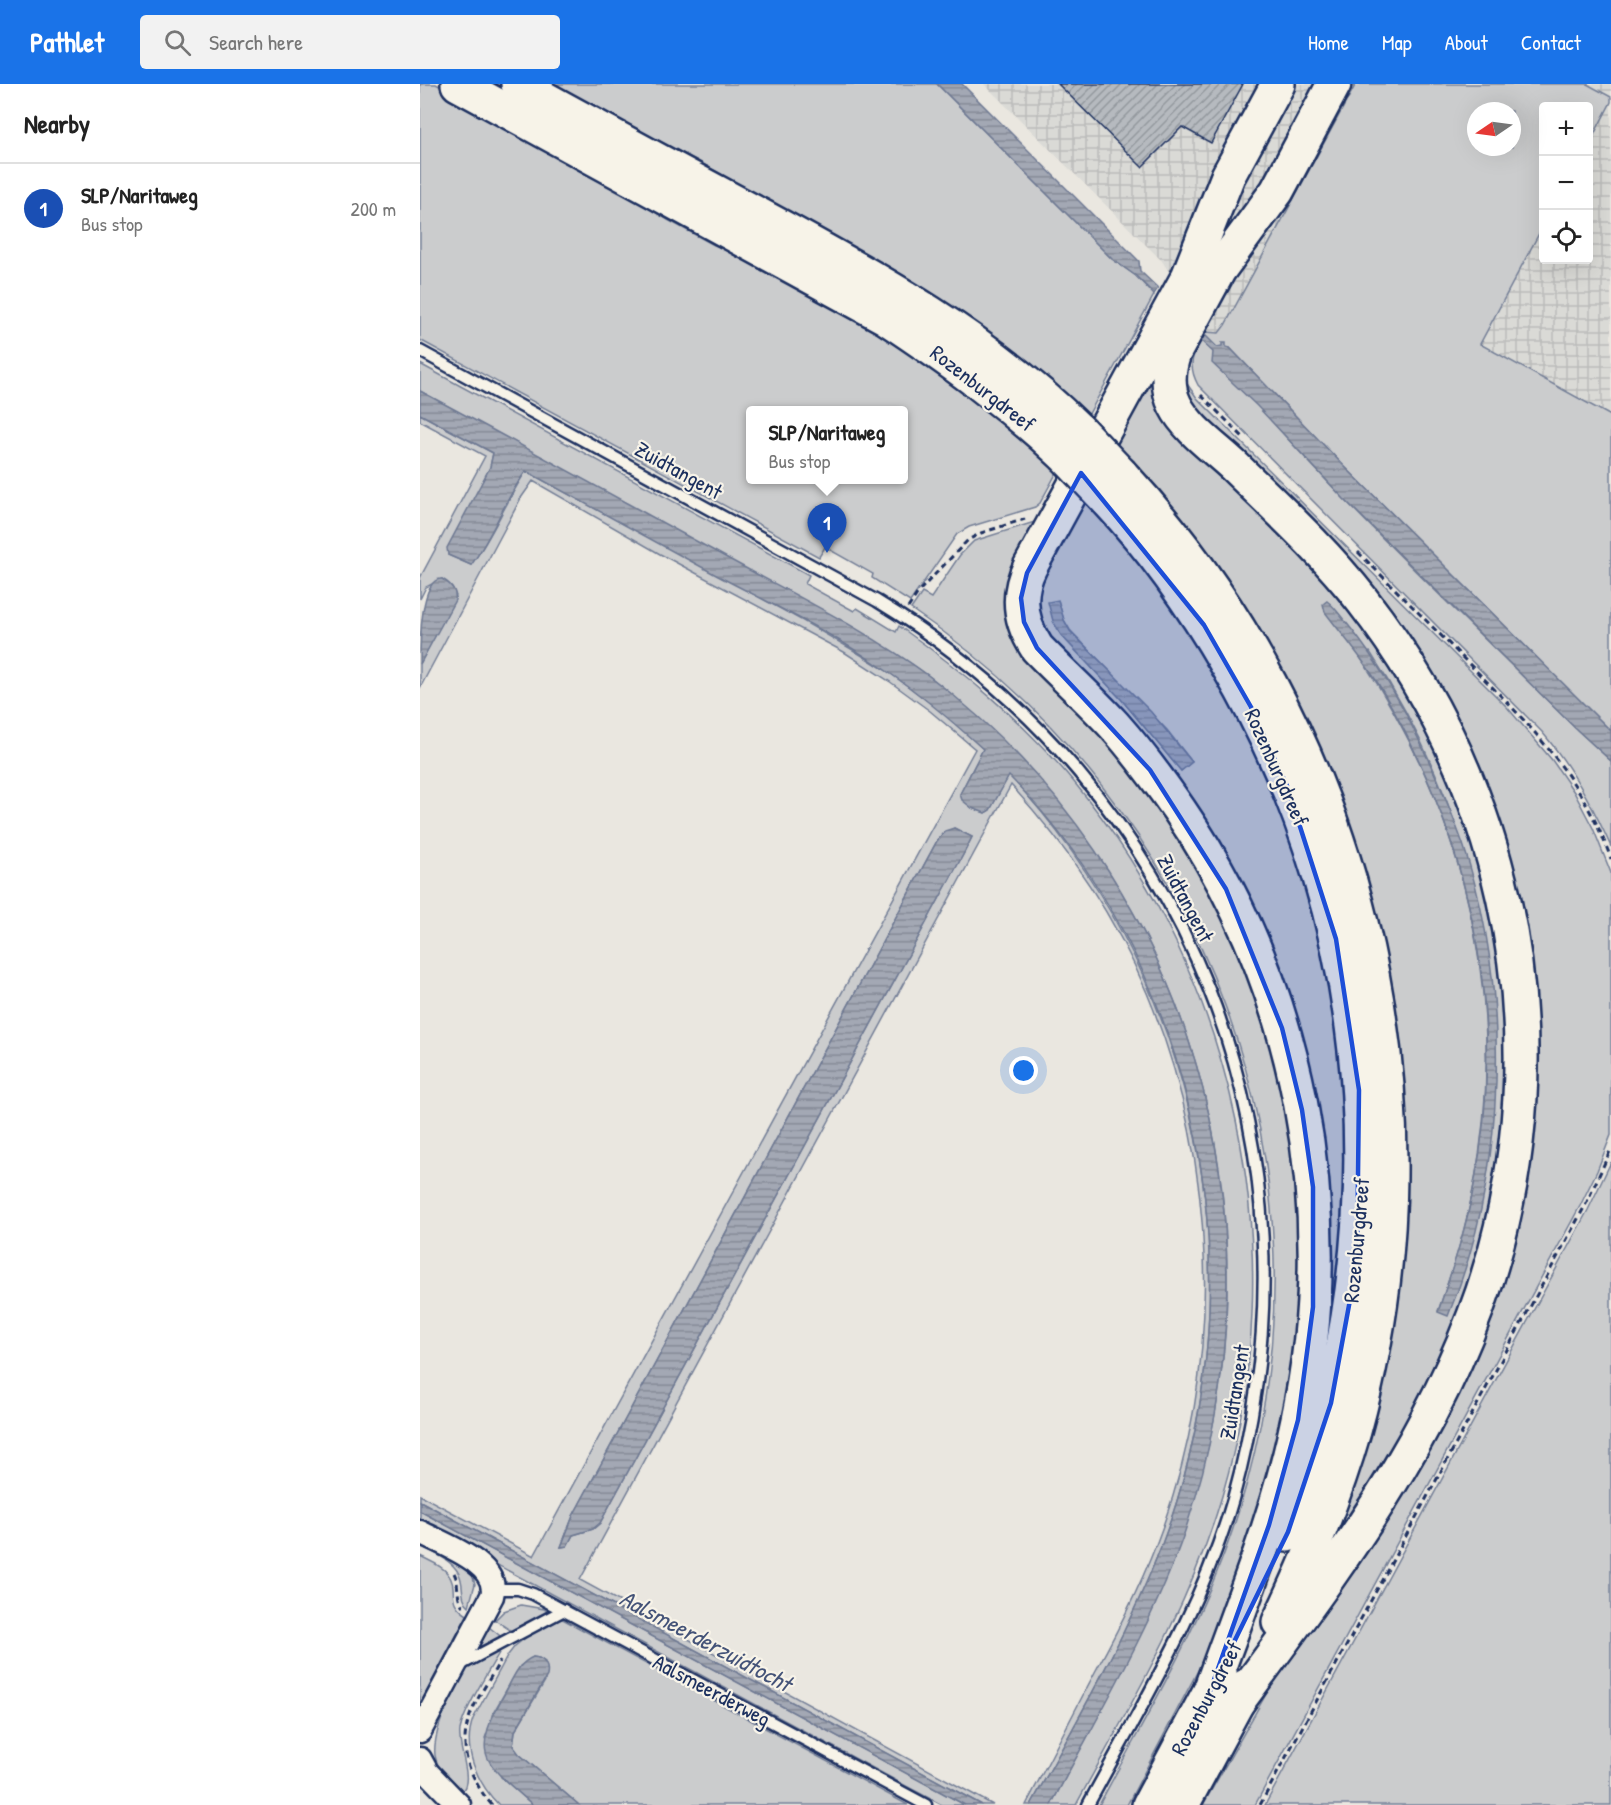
<!DOCTYPE html>
<meta charset="utf-8">
<style>
:root{--surface:#fff;--page:#f2f2f2;--text:#222;--muted:#767676;--line:#e0e0e0;--accent:#1a73e8}
body{margin:0;font-family:"Patrick Hand",sans-serif;background:var(--page);color:var(--text)}
.controls{position:absolute;right:18px;top:18px;display:grid;overflow:hidden;border-radius:6px;box-shadow:0 6px 24px #0002}
.controls button{width:54px;height:54px;display:grid;place-items:center;padding:0;border:0;border-bottom:2px solid var(--line);background:var(--surface);color:var(--text);font:30px sans-serif}
.compass{position:absolute;left:1047px;top:18px;width:54px;height:54px;border-radius:50%;background:var(--surface);box-shadow:0 6px 24px #0002;rotate:257deg}
.you{position:absolute;left:604px;top:987px;width:21px;height:21px;margin:-15px;border:4px solid #fff;border-radius:50%;background:#1a73e8;box-shadow:0 0 0 9px #1a73e833}
.badge{display:grid;place-items:center;width:39px;height:39px;border-radius:50%;background:var(--accent);color:#fff;font-size:20px;font-weight:700}
.pin{position:absolute;translate:-50% -50px;filter:drop-shadow(0 2px 3px #0008)}
.pin::after{content:'';position:absolute;top:32px;width:21px;height:18px;background:inherit;clip-path:polygon(0 0,100% 0,50% 100%)}
.popup{position:absolute;left:326px;top:322px;width:162px;height:78px;box-sizing:border-box;display:grid;place-content:center;border-radius:6px;background:var(--surface);filter:drop-shadow(0 2px 4px #0005);font-size:20px;white-space:nowrap;color:var(--muted)}
.popup b{font-size:22px;color:var(--text)}
.popup::after{content:'';position:absolute;left:50%;top:100%;margin-left:-12px;border:12px solid transparent;border-top-color:var(--surface)}
.list{margin:0;padding:0;list-style:none}
h2{display:flex;justify-content:space-between;align-items:center;height:78px;margin:0;padding:0 24px;font-size:26px}
h2 small{font-size:20px;font-weight:400;color:var(--muted)}
.list li{display:grid;grid-template-columns:39px 1fr auto;gap:18px;align-items:center;box-sizing:border-box;height:90px;padding:0 24px;border-top:2px solid var(--line)}
.list b{display:block;font-size:22px;white-space:nowrap}
.list p{margin:0;font-size:20px;white-space:nowrap;color:var(--muted)}
.list em{font-size:20px;font-style:normal;color:var(--muted)}
.icon{flex:none;width:33px;height:33px;fill:none;stroke:currentColor;stroke-width:2;stroke-linecap:round;stroke-linejoin:round}
.map{position:relative;flex:none;width:1191px;height:1721px;overflow:hidden}
header{display:flex;align-items:center;gap:36px;box-sizing:border-box;height:84px;padding:0 30px;background:var(--accent);color:#fff}
header strong{font-size:28px}
nav{display:flex;gap:33px;margin-inline-start:auto;font-size:21px}
.search{width:420px;height:54px;background:var(--page);display:flex;align-items:center;gap:15px;box-sizing:border-box;padding:0 21px;border-radius:6px;color:var(--muted);font-size:22px}
main{display:flex}
aside{flex:1;background:var(--surface)}
.map>svg:first-child{display:block}
.industrial{fill:url(#industrial-grid);fill-rule:evenodd}
.grass{fill:#cbcccd;stroke:#737e96;stroke-width:1.5;fill-rule:evenodd}
.water{fill:url(#water-rules);stroke:#6d7892;stroke-width:1.5}
.building{fill:url(#building-hatch);stroke:#1b2f5e;stroke-width:1.5}
.lines{fill:none;stroke-linecap:round;stroke-linejoin:round}
.lane-casing{stroke:#1b2f5e;stroke-width:15}
.street-casing{stroke:#1b2f5e;stroke-width:27}
.highway-casing{stroke:#1b2f5e;stroke-width:38}
.path{stroke:#1b2f5e;stroke-width:3;stroke-dasharray:6 4.5;stroke-linecap:butt}
.lane{stroke:#f7f3e8;stroke-width:10}
.street{stroke:#f7f3e8;stroke-width:22}
.highway{stroke:#f7f3e8;stroke-width:33}
.highway-bridge-casing{stroke:#1b2f5e;stroke-width:38;stroke-linecap:butt}
.highway-bridge{stroke:#f7f3e8;stroke-width:33}
.marked{fill:#1d4ed8;fill-opacity:0.2;stroke:#1d4ed8;stroke-width:4.5;stroke-linejoin:round}
.labels{text-anchor:middle;dominant-baseline:central;stroke-width:4.5;stroke-linejoin:round;paint-order:stroke}
.street-label{font-size:22px;fill:#1b2f5e;stroke:#f7f3e8}
.water-label{font-size:24px;font-style:italic;fill:#445378;stroke:#f7f3e8}
</style>
<header>
<strong>Pathlet</strong>
<div class="search"><svg class="icon" aria-label="search" viewBox="0 0 24 24"><circle cx="10" cy="10" r="6"/><path d="M15 15l6 6"/></svg>Search here</div>
<nav><a>Home</a><a>Map</a><a>About</a><a>Contact</a></nav>
</header>
<main>
<aside>
<h2>Nearby<small></small></h2>
<ul class="list">
<li><span class="badge" style="background:#1a4fb4">1</span><div><b>SLP/Naritaweg</b><p>Bus stop</p></div><em>200 m</em></li>
</ul>
</aside>
<div class="map">
<svg width="1191" height="1721" viewBox="0 0 1191 1721">
<defs>
<pattern id="industrial-grid" width="8" height="8" patternUnits="userSpaceOnUse" patternTransform="scale(1.5)"><rect width="8" height="8" fill="#dadad6"/><path d="M0 4h8M4 0v8" fill="none" stroke="#babbba"/></pattern>
<pattern id="water-rules" width="6" height="5" patternUnits="userSpaceOnUse" patternTransform="scale(1.5)"><rect width="6" height="5" fill="#a3a8b4"/><path d="M0 2.5h6" fill="none" stroke="#848996"/></pattern>
<pattern id="building-hatch" width="6" height="6" patternUnits="userSpaceOnUse" patternTransform="scale(1.5)"><rect width="6" height="6" fill="#b6babf"/><path d="M-1 1l2-2M0 6l6-6M5 7l2-2" fill="none" stroke="#93989e"/></pattern>
</defs>
<rect width="100%" height="100%" fill="#eae7e0"/>
<filter id="ink" filterUnits="userSpaceOnUse"><feTurbulence type="fractalNoise" baseFrequency=".0167" numOctaves="2"/><feDisplacementMap in="SourceGraphic" scale="12" xChannelSelector="R" yChannelSelector="G"/><feConvolveMatrix kernelMatrix="1 2 1 2 8 2 1 2 1" color-interpolation-filters="sRGB"/></filter>
<g filter="url(#ink)">
<!-- industrial -->
<path class="industrial" d="M564,0H1191V647L923,381L797,263L742,177ZM1124,22H1168V176H1124ZM1056,27H1092V63H1056Z"/>
<!-- grass -->
<g class="grass">
<path d="M0,0H16L179,88L220,119L248,136L294,161L341,178L340,114C271,68 194,36 119,0H517L692,175L716,192L734,211L620,419L615,423L549,443L537,450L490,518L452,494L453,490L405,463L399,473L0,256ZM330,326H484V396H330Z"/>
<path d="M936,0H1167L1191,13V18L1169,60L1168,22H1124L1123,142L1060,260L1191,332V647L923,381L810,264L802,263L793,268C902,403 1032,521 1155,644L1191,677V763C1173,722 1151,682 1122,648L778,301C766,279 774,268 785,248L799,249L805,241ZM1056,27H1092V63H1056Z"/>
<polygon points="765,265 765,297 777,314 1087,623 1132,676 1154,708 1173,744 1191,789 1191,1051 1177,1087 1160,1122 835,1721 783,1721 869,1570 1008,1344 1107,994 1033,649 761,312"/>
<path d="M0,280L389,491L385,500L434,527L437,524L476,548L479,542C544,588 603,637 654,698C817,895 874,1167 802,1412C770,1522 710,1621 656,1721H631C685,1617 746,1515 778,1402C846,1167 793,907 638,718C627,704 614,692 602,678C574,649 545,620 513,595C488,576 460,560 433,544L0,307Z"/>
<path d="M742,282L978,575L1077,808L1094,1021L1047,1234L913,1478L901,1472L948,820L827,637L900,834L930,1030L916,1247L896,1259L848,885L641,580L610,519L704,320ZM638,516L644,536L650,546L747,646L772,678L761,687L701,615L641,551L636,544ZM950,568C1061,738 1102,934 1058,1132C1051,1165 1040,1197 1029,1228L1018,1227C1033,1186 1046,1144 1054,1101C1090,915 1044,728 940,573Z"/>
<path d="M0,330L73,369L70,383L28,471L51,481C73,452 86,417 106,387L383,537L433,566L467,587L489,603L527,632L563,665L540,710L552,724L565,729L570,726L589,691C771,885 835,1163 757,1417C724,1525 664,1623 611,1721H606C629,1677 652,1632 675,1588C701,1541 725,1493 743,1442C804,1272 797,1077 727,909C695,833 647,762 591,701L160,1496L573,1721H562L0,1417V1411L114,1472L555,665L510,627L469,597L424,568L240,470L113,397L101,414L0,604V580L36,512L32,503L22,495L6,503L0,515V494L65,372L0,337ZM534,744L552,753L544,769L180,1439L173,1445L153,1451L147,1462L141,1463L153,1432L517,757L522,750Z"/>
<path d="M618,437L600,490L642,596L785,779L874,1018L882,1275L815,1509L785,1573L707,1721H679C730,1625 787,1531 819,1426C925,1085 785,722 491,525L502,509L511,514L540,471L554,457Z"/>
<polygon points="1191,1078 1191,1721 845,1721 1168,1126"/>
<polygon points="0,1427 545,1721 522,1721 486,1702 0,1439"/>
<path d="M0,1459L51,1487L55,1500L49,1522C39,1513 45,1502 39,1490C32,1476 14,1469 0,1462Z"/>
<path d="M0,1472C9,1477 22,1481 28,1490C40,1506 24,1516 47,1531L0,1620Z"/>
<path d="M101,1521L124,1525L488,1721H159L99,1670L93,1662L95,1647L125,1597V1578L119,1574L113,1573L100,1582L72,1631L69,1645L65,1654L81,1693L113,1721H79C57,1699 42,1665 53,1635L88,1571L95,1562L105,1554L100,1546L93,1548L75,1536L84,1527Z"/>
<path d="M69,1543L79,1551L83,1562C72,1582 44,1625 40,1646C37,1665 55,1696 41,1708C31,1698 17,1686 15,1671C11,1639 52,1570 69,1543Z"/>
</g>
<!-- water -->
<g class="water">
<polygon points="517,0 542,0 719,177 720,187 738,204 734,210 716,192 692,175"/>
<polygon points="785,251 797,263 802,262 802,259 806,259 806,263 810,264 923,381 1191,647 1191,677 1155,644 924,415 837,322 792,279 793,268 781,257"/>
<path d="M0,307C104,362 206,419 309,475C376,512 447,546 509,592C772,791 871,1137 765,1447C732,1543 678,1631 631,1721H611C664,1623 723,1525 757,1417C834,1170 773,877 589,692L570,726L565,729L552,724L542,716L540,710L563,665C533,638 502,611 468,588C415,550 355,522 298,492C234,457 170,422 106,387C84,416 73,452 51,481L28,471L27,464L70,383L73,369L0,330Z"/>
<path d="M22,495C31,500 37,506 35,516L0,580C0,560 0,493 22,495Z"/>
<polygon points="638,516 644,536 650,547 731,628 772,678 761,687 701,615 641,551 633,537 628,518"/>
<path d="M907,517C914,522 919,530 925,537C948,565 967,595 985,628C1007,671 1027,715 1043,760C1092,906 1087,1090 1028,1232L1018,1228C1032,1186 1046,1145 1054,1101C1089,927 1049,752 959,601C943,575 923,552 905,528L903,520Z"/>
<polygon points="534,744 552,753 544,769 180,1439 173,1445 153,1451 147,1462 141,1463 153,1432 517,757 525,747"/>
<polygon points="0,1417 562,1721 545,1721 0,1427"/>
<path d="M113,1573C125,1574 129,1582 127,1592L95,1647L93,1662L99,1670L159,1721H113C64,1678 49,1672 85,1609C92,1596 98,1579 113,1573Z"/>
</g>
<!-- building -->
<polygon class="building" points="638,0 823,0 791,59 762,43 722,83"/>
<g class="lines">
<!-- lane casing -->
<g class="lane-casing">
<g id="lane">
<path d="M0,267L457,517C769,706 911,1063 813,1415C782,1524 721,1622 668,1721"/>
<polyline points="73,1505 98,1505 113,1510 506,1721"/>
<polyline points="40,1581 144,1526"/>
</g>
</g>
<!-- street casing -->
<g class="street-casing">
<g id="street">
<path d="M0,1448C23,1460 81,1480 72,1512L0,1647"/>
<polyline points="0,1675 7,1688 39,1721"/>
</g>
</g>
<!-- highway casing -->
<g class="highway-casing">
<g id="highway">
<path d="M38,0L465,233C530,276 589,319 645,372"/>
<path d="M98,0C180,45 262,90 345,134C458,195 567,255 659,346"/>
<path d="M701,390C937,644 1027,1013 934,1347C915,1413 889,1476 859,1538"/>
<path d="M687,416C734,466 774,523 808,582C963,846 982,1168 867,1451"/>
<path d="M790,1607C822,1518 859,1428 878,1335C922,1128 880,902 760,727C740,698 718,668 694,641C669,614 642,590 617,564C600,538 596,511 610,483L768,193L808,92L858,0"/>
<path d="M816,1620C923,1475 1040,1322 1081,1144C1133,922 1082,696 942,516C904,467 858,425 814,382C795,364 767,345 755,321C747,305 748,286 754,269L799,186L857,107L914,0"/>
<polyline points="729,1721 800,1588"/>
<polyline points="762,1721 826,1602"/>
</g>
</g>
<!-- path -->
<g class="path">
<polyline points="781,311 823,353"/>
<path d="M938,468C973,503 1009,539 1044,575C1105,635 1162,692 1191,775"/>
<polyline points="488,524 499,507 548,456 561,449 605,435"/>
<path d="M34,1489C40,1500 35,1512 43,1522"/>
<path d="M72,1721C62,1710 56,1699 50,1685C34,1641 59,1615 80,1577"/>
<polyline points="840,1721 1166,1120 1191,1065"/>
</g>
<!-- lane -->
<use href="#lane" class="lane"/>
<!-- street -->
<use href="#street" class="street"/>
<!-- highway -->
<use href="#highway" class="highway"/>
<!-- highway-bridge casing -->
<g class="highway-bridge-casing">
<g id="highway-bridge">
<polyline points="659,346 701,390"/>
<polyline points="645,372 687,416"/>
</g>
</g>
<!-- highway-bridge -->
<use href="#highway-bridge" class="highway-bridge"/>
</g>
</g>
<!-- marked area -->
<path class="marked" d="M661,389L784,541L831,623L867,702L916,855L939,1006L937,1178L911,1319L868,1448L790,1607L849,1441L878,1336L893,1223V1103L882,1026L862,944L806,805L730,686L617,564L604,538L601,514L607,489Z"/>
<g class="labels">
<!-- street labels -->
<g class="street-label">
<text transform="translate(563 304) rotate(38)">Rozenburgdreef</text>
<text transform="translate(259 386) rotate(29)">Zuidtangent</text>
<text transform="translate(857 683) rotate(66)">Rozenburgdreef</text>
<text transform="translate(766 814) rotate(62)">Zuidtangent</text>
<text transform="translate(936 1156) rotate(-85)">Rozenburgdreef</text>
<text transform="translate(814 1308) rotate(-81)">Zuidtangent</text>
<text transform="translate(292 1606) rotate(28)">Aalsmeerderweg</text>
<text transform="translate(786 1614) rotate(-62)">Rozenburgdreef</text>
</g>
<!-- water labels -->
<g class="water-label">
<text transform="translate(286 1556) rotate(28)">Aalsmeerderzuidtocht</text>
</g>
</g>
</svg>
<div class="controls">
<button>+</button>
<button>−</button>
<button><svg class="icon" aria-label="locate" viewBox="0 0 24 24"><circle cx="12" cy="12" r="6"/><path d="M12 2v4M12 18v4M2 12h4M18 12h4"/></svg></button>
</div>
<svg class="compass" viewBox="-18 -18 36 36"><path d="M0-13l5 13h-10z" fill="#e53935"/><path d="M0 13l5-13h-10z" fill="#767676"/></svg>
<div class="you"></div>
<div class="pin badge" style="left:407px;top:469px;background:#1a4fb4">1</div>
<div class="popup"><b>SLP/Naritaweg</b>Bus stop</div>
</div>
</main>
